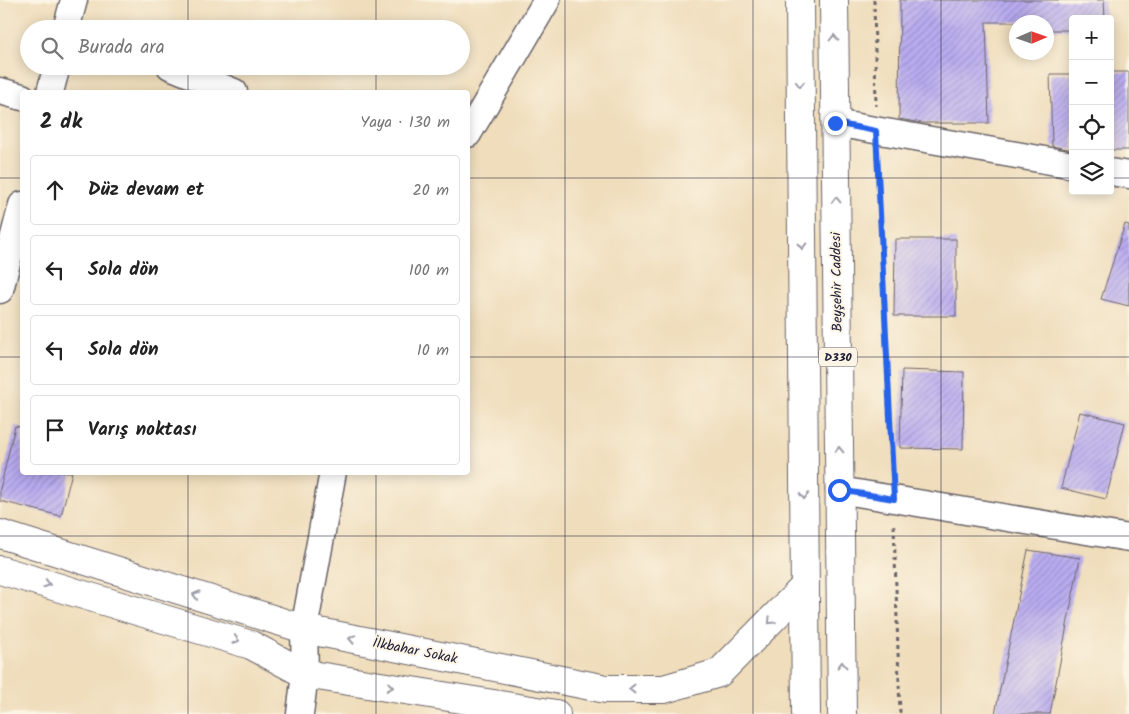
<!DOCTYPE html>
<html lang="tr">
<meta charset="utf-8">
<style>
:root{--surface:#fff;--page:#f2f2f2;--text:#222;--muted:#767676;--line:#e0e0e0}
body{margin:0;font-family:Kalam,sans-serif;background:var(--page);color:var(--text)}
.controls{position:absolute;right:15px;top:15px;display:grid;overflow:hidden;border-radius:5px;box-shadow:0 2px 12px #0003}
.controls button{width:45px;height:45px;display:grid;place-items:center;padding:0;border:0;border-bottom:1px solid var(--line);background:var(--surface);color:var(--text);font:25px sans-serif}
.compass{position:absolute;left:1009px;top:15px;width:45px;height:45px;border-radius:50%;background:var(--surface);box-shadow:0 2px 12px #0003;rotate:88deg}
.stop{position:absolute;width:15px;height:15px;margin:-11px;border:4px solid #2563eb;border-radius:50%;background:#fff}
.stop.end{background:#2563eb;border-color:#fff;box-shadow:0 1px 5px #0008}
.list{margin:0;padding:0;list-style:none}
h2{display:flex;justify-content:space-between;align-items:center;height:65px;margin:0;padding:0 20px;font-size:21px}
h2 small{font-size:16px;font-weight:400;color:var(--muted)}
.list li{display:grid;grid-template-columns:32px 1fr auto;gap:15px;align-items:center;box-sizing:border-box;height:70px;margin:0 10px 10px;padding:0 10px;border:1px solid var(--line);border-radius:5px}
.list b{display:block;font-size:19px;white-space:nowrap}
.list em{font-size:16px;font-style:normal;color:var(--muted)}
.icon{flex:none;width:28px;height:28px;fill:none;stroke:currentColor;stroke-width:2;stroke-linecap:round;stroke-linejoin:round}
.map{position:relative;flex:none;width:1129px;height:714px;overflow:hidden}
.search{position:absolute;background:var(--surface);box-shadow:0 2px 12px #0003;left:20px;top:20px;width:450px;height:55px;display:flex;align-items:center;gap:12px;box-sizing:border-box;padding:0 18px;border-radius:28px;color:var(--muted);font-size:19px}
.panel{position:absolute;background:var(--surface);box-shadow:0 2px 12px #0003;left:20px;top:90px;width:450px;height:385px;border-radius:5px}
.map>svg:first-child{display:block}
.building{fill:url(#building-hatch)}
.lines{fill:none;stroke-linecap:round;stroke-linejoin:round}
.street-casing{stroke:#6a6368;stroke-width:29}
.secondary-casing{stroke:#6a6368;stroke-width:30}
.highway-casing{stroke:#6a6368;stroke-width:30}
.path{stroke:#6a6368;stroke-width:3;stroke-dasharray:4 4;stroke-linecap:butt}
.street{stroke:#fff;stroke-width:26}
.secondary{stroke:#fff;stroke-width:28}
.highway{stroke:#fff;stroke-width:28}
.oneway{stroke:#9c9ca7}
.route{stroke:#2563eb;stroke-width:6}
.grid{fill:none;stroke:#22223b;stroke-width:1;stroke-opacity:0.55}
.labels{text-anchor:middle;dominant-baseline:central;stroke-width:4;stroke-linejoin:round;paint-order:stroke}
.shield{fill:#fcf5e5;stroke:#63616e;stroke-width:1}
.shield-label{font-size:12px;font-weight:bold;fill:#22223b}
.street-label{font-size:14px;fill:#22223b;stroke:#fcf5e5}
</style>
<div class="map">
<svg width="1129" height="714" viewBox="0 0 1129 714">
<defs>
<pattern id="building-hatch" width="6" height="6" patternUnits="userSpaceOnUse" patternTransform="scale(1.25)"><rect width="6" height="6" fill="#b9acf1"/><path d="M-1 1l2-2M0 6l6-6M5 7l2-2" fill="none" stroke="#968cc4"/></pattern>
</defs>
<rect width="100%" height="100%" fill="#fcf5e5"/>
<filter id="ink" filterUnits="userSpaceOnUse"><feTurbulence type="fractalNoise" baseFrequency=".02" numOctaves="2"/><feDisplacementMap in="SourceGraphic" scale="10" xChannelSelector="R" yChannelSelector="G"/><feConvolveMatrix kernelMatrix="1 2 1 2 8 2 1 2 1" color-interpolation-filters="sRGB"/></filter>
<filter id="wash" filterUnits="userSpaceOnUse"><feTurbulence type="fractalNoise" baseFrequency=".0096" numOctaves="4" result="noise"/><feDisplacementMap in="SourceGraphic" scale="20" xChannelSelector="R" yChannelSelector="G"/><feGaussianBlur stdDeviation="1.12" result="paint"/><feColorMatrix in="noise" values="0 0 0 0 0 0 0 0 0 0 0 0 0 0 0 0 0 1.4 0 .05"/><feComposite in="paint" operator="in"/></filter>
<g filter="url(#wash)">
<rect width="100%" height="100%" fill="#efddbb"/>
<g id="blocks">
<!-- building -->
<g class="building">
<polygon points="900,0 1104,0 1105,19 1073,19 1073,30 1046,30 1046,22 986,22 989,123 922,123 899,119"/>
<rect x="1110" y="72" width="19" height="78"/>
<polygon points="1050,74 1073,74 1073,150 1052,146"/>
<polygon points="1125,224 1129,225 1129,306 1101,299"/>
<polygon points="895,239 956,239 956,316 894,316"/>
<polygon points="902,370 964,372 963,449 900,448"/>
<polygon points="1080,412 1125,423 1106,499 1061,488"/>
<polygon points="15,426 22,427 22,472 72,472 61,516 0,501 0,489"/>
<polygon points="1028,550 1080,558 1050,714 995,714"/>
</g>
</g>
</g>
<g filter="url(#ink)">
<use href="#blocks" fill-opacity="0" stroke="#6a6368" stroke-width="1"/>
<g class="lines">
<!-- street casing -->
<g class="street-casing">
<g id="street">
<polyline points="66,29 74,0"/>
<polyline points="170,66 234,92"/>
<polyline points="0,91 22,97"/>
<polyline points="50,92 57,66"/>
<polyline points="835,123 1073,165"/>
<polyline points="468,134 547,0"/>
<polyline points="1110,172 1129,175"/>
<polyline points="0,290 22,205"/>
<polyline points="839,490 1129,538"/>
<polyline points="300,714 305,674 304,629 333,472"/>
</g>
</g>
<!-- secondary casing -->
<g class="secondary-casing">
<g id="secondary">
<polyline points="0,534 304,629 606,689 664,689 719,673 805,586"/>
<polyline points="0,570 251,645 305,674 556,714"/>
</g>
</g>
<!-- highway casing -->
<g class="highway-casing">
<g id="highway">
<polyline points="800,0 806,714"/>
<polyline points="834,0 842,714"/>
</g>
</g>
<!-- path -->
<g class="path">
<polyline points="874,0 876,106"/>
<polyline points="877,155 892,473"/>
<polyline points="894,525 900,714"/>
</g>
<!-- street -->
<use href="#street" class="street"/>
<!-- secondary -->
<use href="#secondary" class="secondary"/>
<!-- highway -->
<use href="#highway" class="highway"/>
</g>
<!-- one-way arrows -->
<defs><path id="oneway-chevron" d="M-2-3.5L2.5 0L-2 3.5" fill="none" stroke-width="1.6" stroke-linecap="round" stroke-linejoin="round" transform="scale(1.25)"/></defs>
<g class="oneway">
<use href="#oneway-chevron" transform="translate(834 38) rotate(-90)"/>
<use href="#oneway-chevron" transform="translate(800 84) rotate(90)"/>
<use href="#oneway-chevron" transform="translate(836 200) rotate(-91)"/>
<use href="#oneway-chevron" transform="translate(802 246) rotate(89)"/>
<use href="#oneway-chevron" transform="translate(839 450) rotate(-91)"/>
<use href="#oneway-chevron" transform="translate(804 496) rotate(89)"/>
<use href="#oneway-chevron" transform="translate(47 584) rotate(16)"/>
<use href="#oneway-chevron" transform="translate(196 595) rotate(-163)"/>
<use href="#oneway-chevron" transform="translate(771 621) rotate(134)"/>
<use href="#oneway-chevron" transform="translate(352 639) rotate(-169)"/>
<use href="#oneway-chevron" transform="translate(236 640) rotate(16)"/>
<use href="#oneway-chevron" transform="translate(842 665) rotate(-91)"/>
<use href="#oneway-chevron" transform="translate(390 687) rotate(9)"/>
<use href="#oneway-chevron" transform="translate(632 689) rotate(-180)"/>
</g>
</g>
<g class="lines" filter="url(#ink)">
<!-- route -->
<polyline class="route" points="835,123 876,131 894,499 839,490"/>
</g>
<!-- grid -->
<path class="grid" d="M188,0V29M376,0V29M565,0V714M753,0V714M941,0V714M188,66V92M376,66V92M0,178H22M468,178H1073M1110,178H1129M0,357H22M468,357H1129M188,472V714M376,472V714M0,536H1129"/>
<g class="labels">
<!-- shield labels -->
<rect class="shield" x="819" y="347.5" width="38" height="19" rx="4"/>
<g class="shield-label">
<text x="838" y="357">D330</text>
</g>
<!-- street labels -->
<g class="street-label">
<text transform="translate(837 282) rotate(-91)">Beyşehir Caddesi</text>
<text transform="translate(415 651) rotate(11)">İlkbahar Sokak</text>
</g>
</g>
</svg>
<div class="controls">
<button>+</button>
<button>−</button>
<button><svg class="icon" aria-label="locate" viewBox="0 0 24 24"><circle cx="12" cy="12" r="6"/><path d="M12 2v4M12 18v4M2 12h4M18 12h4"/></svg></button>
<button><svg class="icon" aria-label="layers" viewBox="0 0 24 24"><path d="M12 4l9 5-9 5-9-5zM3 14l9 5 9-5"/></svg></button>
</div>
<svg class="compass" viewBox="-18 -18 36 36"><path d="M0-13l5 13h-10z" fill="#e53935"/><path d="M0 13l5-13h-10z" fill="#767676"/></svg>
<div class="stop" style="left:839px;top:490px"></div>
<div class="stop end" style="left:835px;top:123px"></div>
<div class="search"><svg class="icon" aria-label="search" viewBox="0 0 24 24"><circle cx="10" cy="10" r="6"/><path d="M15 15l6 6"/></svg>Burada ara</div>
<section class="panel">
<h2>2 dk<small>Yaya · 130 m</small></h2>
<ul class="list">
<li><svg class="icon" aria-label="ahead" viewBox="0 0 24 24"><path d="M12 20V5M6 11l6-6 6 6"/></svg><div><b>Düz devam et</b></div><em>20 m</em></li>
<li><svg class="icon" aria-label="left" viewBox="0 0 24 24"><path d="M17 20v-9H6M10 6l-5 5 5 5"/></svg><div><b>Sola dön</b></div><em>100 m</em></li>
<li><svg class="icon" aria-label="left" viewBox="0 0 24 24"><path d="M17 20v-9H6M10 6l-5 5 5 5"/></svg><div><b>Sola dön</b></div><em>10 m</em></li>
<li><svg class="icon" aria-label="arrive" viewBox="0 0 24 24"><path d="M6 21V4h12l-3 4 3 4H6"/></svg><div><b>Varış noktası</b></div></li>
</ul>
</section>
</div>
